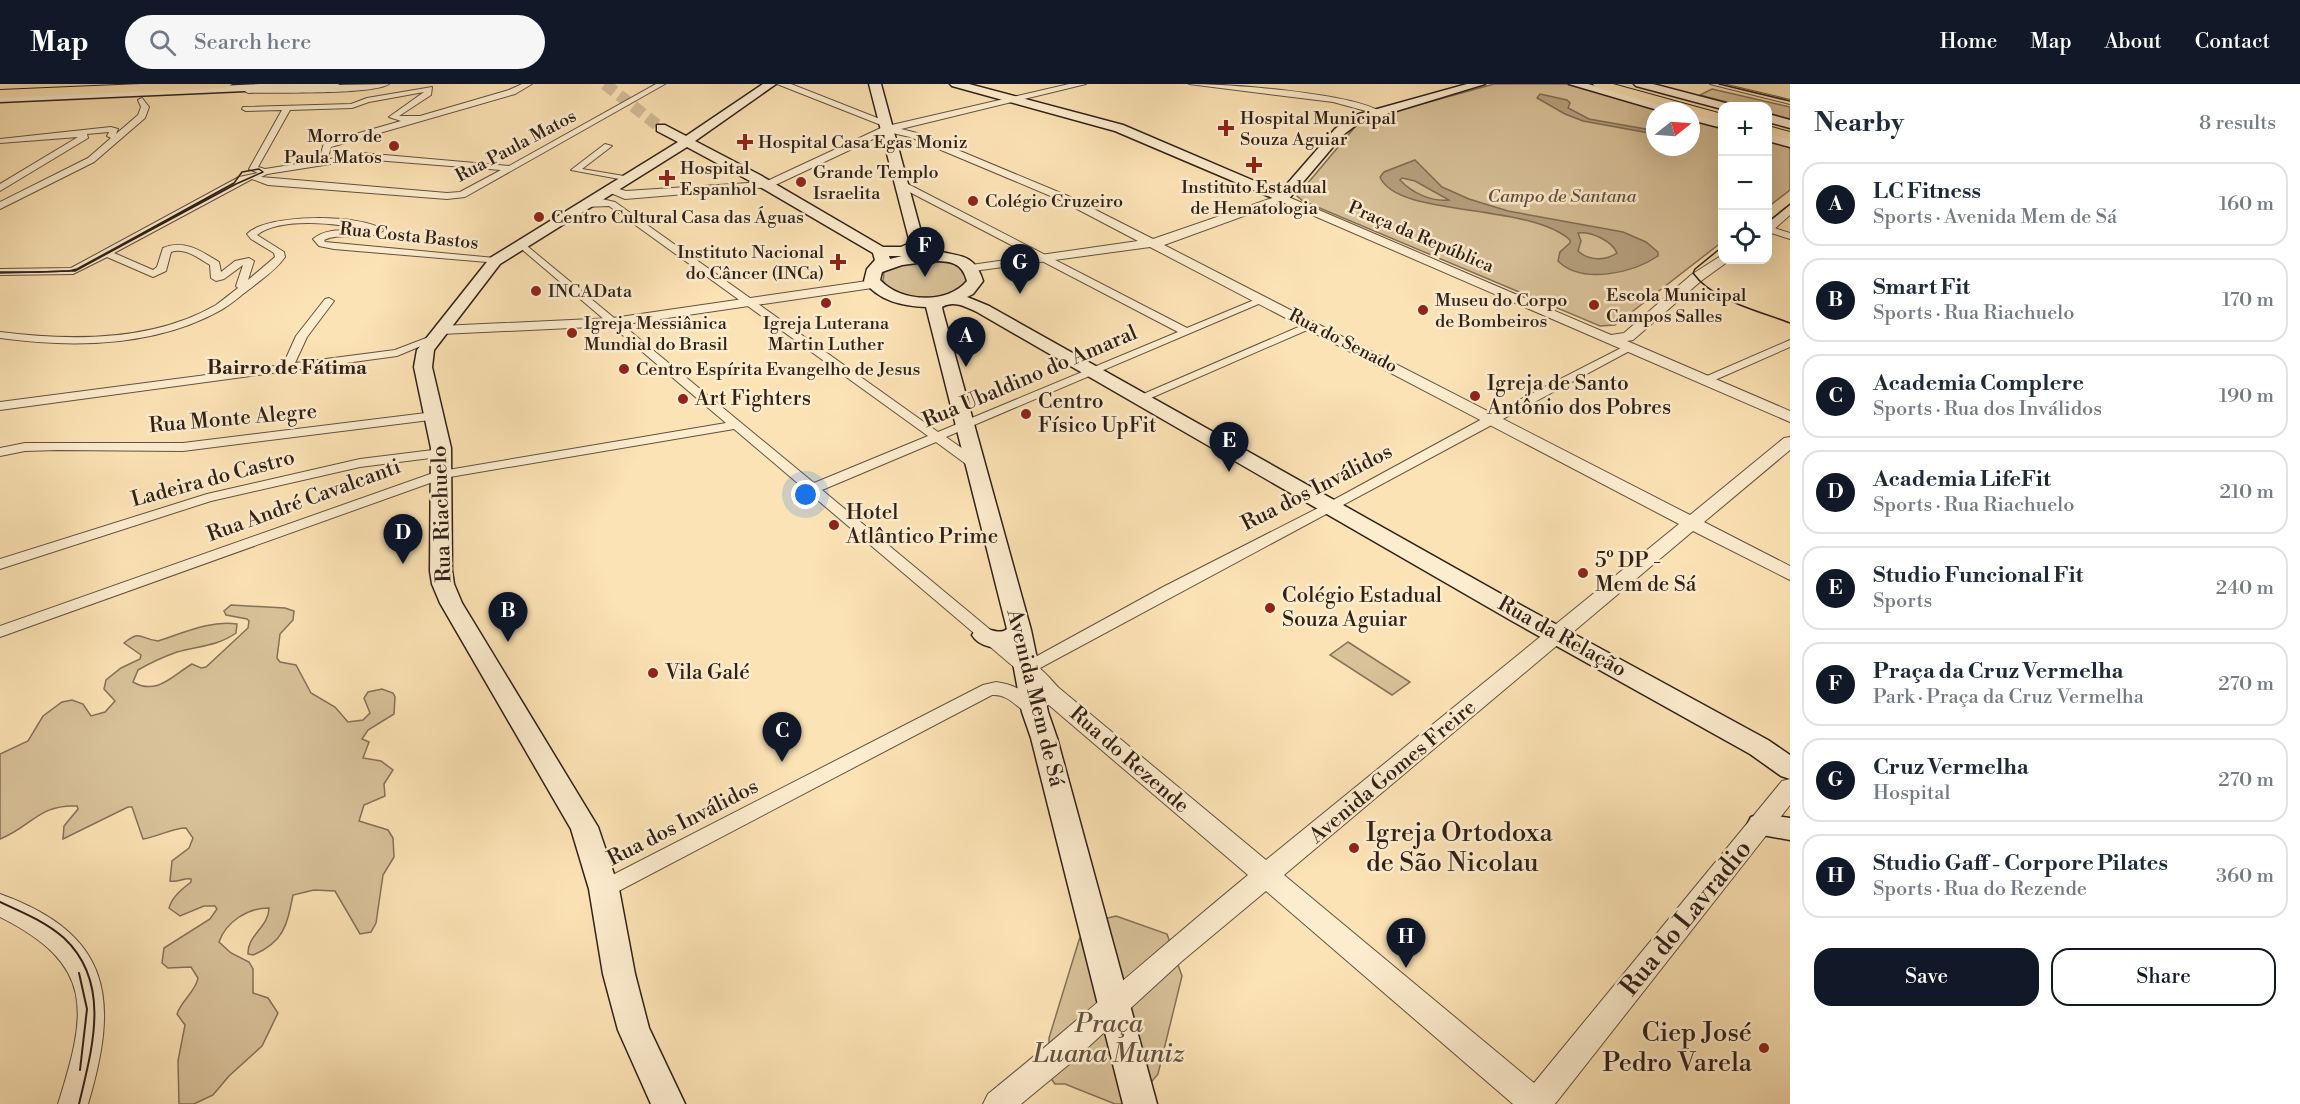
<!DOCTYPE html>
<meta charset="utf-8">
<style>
:root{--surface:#fff;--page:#f6f6f7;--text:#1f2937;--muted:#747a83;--line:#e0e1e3;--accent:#111827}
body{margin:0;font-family:"Libre Bodoni",serif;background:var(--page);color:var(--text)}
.controls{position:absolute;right:18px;top:18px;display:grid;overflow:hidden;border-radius:12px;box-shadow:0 6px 24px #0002}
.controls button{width:54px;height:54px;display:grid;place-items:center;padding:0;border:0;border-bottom:2px solid var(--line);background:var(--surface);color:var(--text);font:30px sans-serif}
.compass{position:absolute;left:1646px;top:18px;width:54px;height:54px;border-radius:50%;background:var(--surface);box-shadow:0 6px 24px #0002;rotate:73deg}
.you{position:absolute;left:806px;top:411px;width:21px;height:21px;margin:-15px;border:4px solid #fff;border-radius:50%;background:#1a73e8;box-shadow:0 0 0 9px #1a73e833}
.badge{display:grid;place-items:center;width:39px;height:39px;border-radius:50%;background:var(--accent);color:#fff;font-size:20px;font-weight:700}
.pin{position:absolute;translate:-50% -50px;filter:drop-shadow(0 2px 3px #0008)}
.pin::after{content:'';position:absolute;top:32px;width:21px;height:18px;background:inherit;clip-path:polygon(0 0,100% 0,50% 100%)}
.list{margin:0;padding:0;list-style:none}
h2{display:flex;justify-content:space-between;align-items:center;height:78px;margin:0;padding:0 24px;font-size:26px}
h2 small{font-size:20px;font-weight:400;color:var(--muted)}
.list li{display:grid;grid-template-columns:39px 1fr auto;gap:18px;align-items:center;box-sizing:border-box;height:84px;margin:0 12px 12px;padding:0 12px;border:2px solid var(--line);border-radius:18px}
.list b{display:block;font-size:22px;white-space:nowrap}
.list p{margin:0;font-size:20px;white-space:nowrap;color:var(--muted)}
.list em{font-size:20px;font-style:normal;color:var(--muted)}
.actions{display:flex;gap:12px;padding:18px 24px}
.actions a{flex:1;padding:14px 0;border:2px solid var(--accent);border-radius:18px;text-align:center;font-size:21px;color:var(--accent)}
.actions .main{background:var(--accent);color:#fff}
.icon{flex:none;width:33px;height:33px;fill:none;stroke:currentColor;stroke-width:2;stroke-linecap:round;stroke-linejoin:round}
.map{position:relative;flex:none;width:1790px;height:1020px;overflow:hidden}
header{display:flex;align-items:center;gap:36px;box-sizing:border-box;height:84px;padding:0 30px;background:var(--accent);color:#fff}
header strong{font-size:28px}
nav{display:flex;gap:33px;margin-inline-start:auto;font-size:21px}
.search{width:420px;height:54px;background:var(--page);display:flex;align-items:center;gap:15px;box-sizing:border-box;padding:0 21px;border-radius:33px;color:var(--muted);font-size:22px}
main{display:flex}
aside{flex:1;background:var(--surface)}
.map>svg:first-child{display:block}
.green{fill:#d9c29a;stroke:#847159;stroke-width:1.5}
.water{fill:#b7a180;stroke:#816d56;stroke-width:1.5;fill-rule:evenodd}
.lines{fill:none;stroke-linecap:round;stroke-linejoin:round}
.secondary-tunnel{stroke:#d3bc96;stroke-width:12;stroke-dasharray:12 6;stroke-linecap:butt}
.minor-casing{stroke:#63513f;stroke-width:2}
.tertiary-casing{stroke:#63513f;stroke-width:2}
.secondary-casing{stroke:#302018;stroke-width:3}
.primary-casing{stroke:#302018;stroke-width:2}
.minor{fill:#fdedcf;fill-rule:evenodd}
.tertiary{fill:#fdedcf;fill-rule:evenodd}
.secondary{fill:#fdedcf;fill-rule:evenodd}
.primary{fill:#fce3b5;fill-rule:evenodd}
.tram-far1{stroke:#302018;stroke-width:1.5}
.tram{stroke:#302018;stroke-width:2}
.poi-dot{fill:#8f2418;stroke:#fdedcf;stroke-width:2}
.labels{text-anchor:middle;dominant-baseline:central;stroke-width:5;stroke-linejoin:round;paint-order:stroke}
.far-poi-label{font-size:18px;fill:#302018;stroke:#fdedcf;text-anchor:start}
.far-street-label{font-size:18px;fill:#302018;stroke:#fdedcf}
.far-park-label{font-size:18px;font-style:italic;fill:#63513f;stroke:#fdedcf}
.far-quarter-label{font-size:20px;font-weight:bold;fill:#302018;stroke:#fdedcf}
.street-label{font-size:21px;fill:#302018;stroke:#fdedcf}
.poi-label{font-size:21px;fill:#302018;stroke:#fdedcf;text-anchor:start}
.near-poi-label{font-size:26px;fill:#302018;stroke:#fdedcf;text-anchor:start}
.near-street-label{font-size:26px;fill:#302018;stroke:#fdedcf}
.near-park-label{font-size:26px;font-style:italic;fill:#63513f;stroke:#fdedcf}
</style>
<header>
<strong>Map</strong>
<div class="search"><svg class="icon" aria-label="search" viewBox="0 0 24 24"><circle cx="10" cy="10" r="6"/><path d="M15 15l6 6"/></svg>Search here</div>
<nav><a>Home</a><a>Map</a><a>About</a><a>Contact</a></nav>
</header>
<main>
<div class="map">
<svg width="1790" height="1020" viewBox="0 0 1790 1020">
<rect width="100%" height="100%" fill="#fce3b5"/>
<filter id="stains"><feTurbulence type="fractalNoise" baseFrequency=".00333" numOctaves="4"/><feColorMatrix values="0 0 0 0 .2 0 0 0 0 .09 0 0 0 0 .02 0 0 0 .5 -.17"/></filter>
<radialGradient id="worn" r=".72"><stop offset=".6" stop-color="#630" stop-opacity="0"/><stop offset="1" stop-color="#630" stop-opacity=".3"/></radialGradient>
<!-- green -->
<g class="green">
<polygon points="1494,0 1567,0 1665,27 1655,27 1655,63 1691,63 1691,34 1722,43 1722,158 1615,241 1600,242 1303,117 1297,112 1360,37"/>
<polygon points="1712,5 1790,23 1790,35 1768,29 1768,22 1741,22 1700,11"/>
<polygon points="1768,55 1790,62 1790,106 1768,123"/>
<path d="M941,175C954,180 964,182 967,196C952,219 898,219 883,197L884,188L890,183Z"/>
<path d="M231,521L285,524L294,527L293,536L280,550L277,574L280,578L296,581L311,609L335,623L348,638L363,636L370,629L364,614L368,608L382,605L393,609L395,613L394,630L368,646L362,655L369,658L363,674L381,677L393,686L384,700L385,712L364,721L359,737L388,746L393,754L394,773L383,791L376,839L371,848L360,850L335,807L314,806L293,811C287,841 284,858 253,871L248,870C247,851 269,843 269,824C247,824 226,838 219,858L231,869L249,878L253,885V909L268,914L278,929L262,962L229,992L213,1011L194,1020H179L178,977L185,941L177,930C181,917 196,907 198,894L191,883L168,884L162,879L164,864L210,835L217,825L215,822H204L180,832L169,824C172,813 182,805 191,798V795C184,793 178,799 170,797L172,777L189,764L193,754L186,744C171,744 158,753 143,755L132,723H128L63,755L64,742L78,725L77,722C39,720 31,743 0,755V670L28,657L43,632L62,618L72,616L83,620L91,632L105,628L115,617L104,605L106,596L121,584L140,575L141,571L124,559C142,545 139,555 158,557C183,549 210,536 237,540L236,549C218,562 198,562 177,568C163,573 150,579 138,586L133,598C157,612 173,591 192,580L201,584L206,583L248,544L249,537L247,535L226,531L224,527Z"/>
<polygon points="1348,558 1410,598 1392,611 1330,571"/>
<polygon points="1116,832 1167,850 1182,892 1158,990 1133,1020 1115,1020 1065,1000 1055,1000 1049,992 1049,954 1079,856 1087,839"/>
</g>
<!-- water -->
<g class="water">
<polygon points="1540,10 1567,16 1570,19 1568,24 1589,35 1651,46 1655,47 1655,50 1583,37 1565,30 1537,14"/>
<path d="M1415,76L1442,103L1469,115L1508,127L1623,148L1646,158L1658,168V172C1633,189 1582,201 1558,177L1560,168L1570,159V156C1528,118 1397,134 1380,93L1384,88ZM1402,94L1415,97L1449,116C1432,118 1412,109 1400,96ZM1578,149C1591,147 1612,157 1617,169C1605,177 1589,177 1578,167L1581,157Z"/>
</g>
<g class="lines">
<!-- secondary-tunnel -->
<polyline class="secondary-tunnel" points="605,0 661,44"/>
<!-- minor casing -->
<g class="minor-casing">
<g id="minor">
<path d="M522,0H532L515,10L331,63L328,73L330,75L362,69L509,82L656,0H665L465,113L447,115L268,101L252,95L114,169L153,186L157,183L163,164C184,155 201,167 219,178L221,188L235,177L249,174L254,177L248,196L275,173L274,169L251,155L247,150C267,129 361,130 384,146C366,159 343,147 324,156L325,158L495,174L499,175V179L334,165L319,162L313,155C328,142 350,148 369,146C339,140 282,132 257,151L284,168L285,173C276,186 263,194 251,204C241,211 232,220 221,226C155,263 73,264 0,254V248C70,257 152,258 216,221C223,216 230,210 238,204L236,202L243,181L224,195L216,197L211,194L210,181C198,174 185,163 171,168L166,187L153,193L107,173L73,190L0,191V185L71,184L239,93L258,89L249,85L282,26L246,27L242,25L243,23L351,20L367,14L432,3L431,11L399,32H420L509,6ZM424,8L389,33L401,37L324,59L320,73L322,76L265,85L258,83L290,26L352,24L369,18ZM362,75L501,86L460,108L447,109L261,93L267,90Z"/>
<path d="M1189,0C1228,0 1352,9 1381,28L1377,30L1333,18Z"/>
<polygon points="1710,0 1723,0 1790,16 1790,20"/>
<polygon points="142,14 149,23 145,34 94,78 0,125 0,118 88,74 111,54 107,52 109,48 87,50 88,54 0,107 0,100 78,53 0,59 0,55 111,43 118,45 116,50 138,31 141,23 138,16"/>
<polygon points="605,60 612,62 582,85 630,93 630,97 571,86"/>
<polygon points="898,98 904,98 1187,244 1259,214 1267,214 1268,216 946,353 980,377 982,380 980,383 970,383 936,358 822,406 1028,577 1163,503 1326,420 1484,334 1625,262 1633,262 1635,264 1027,591 1021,589 734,345 444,394 0,553 0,542 436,388 726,339 518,162 518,158 521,157 814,399 928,352 609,122 585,123 582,122 582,118 602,115 615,118 938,348 1178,248 898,102"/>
<polygon points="1768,142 1790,149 1790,155 1768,148"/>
<polygon points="329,214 334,217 307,253 295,279 395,266 434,251 440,254 397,272 0,326 0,318 283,281 296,252 325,215"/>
<polygon points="1310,238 1315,241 1314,243 1144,317 1140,318 1134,314"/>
<polygon points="1790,256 1790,263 1708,299 1704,300 1698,296"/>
<polygon points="434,328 440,332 438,335 183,367 58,366 25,367 0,372 0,364 25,359 183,359"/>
<polygon points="441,365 446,366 447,369 446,372 360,383 211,417 0,485 0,475 207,410 360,375"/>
<path d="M996,598C1014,600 1032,610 1041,626L1039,630C1022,636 1014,609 992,611L611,811L604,813L597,811L594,805L597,799L983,601Z"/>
</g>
</g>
<!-- tertiary casing -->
<g class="tertiary-casing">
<g id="tertiary">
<path d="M389,0C373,11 274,8 248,9L243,6L248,3Z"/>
<polygon points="777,0 791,0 890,39 881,41"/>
<path d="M1069,0H1086L901,45L917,49L1068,112L1153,155L1278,112H1286L1611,251L1624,249L1691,191L1719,173L1730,176L1701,197L1633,256L1627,257L1790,327V338L1282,118L1164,161L1690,431L1784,354L1790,353V366L1704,438L1790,482V496L1693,447L1284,791L1534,999L1782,697L1790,695V721L1555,1020H1513L1266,807L1182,877L1073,977L1021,1020H983L988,1010C1076,939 1160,863 1248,791L1043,616L1017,585L1020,580C1037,575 1048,593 1059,604L1266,776L1679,440L1150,163L966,188L964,185L971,181L1138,157L1060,116L910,53L888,48L771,103L625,115L606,107L612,100L616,99L622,102L619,105L626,107L765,98L883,43Z"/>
<polygon points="1790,121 1790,131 1772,147 1768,148 1768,138"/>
<polygon points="874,196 879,197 881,200 879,203 613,242 441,250 434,246 441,242 613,234"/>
<path d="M0,810C113,851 119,916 88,1020H58C87,928 96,881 0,833Z"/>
</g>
</g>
<!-- secondary casing -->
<g class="secondary-casing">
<g id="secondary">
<polygon points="260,0 340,0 334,3 0,18 0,12"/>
<path d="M763,0H776L695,57L760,91L883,163H901L910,159L869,0H881L924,159C946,178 972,160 983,197L973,210L967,213L989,222L1528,525L1768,656L1790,671V695L1781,692L1750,670L1512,537L977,228C966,223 954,216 942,223L943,228L1031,546L1048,628L1057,654L1157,1020H1123L1031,654L1022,628L1010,563C998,566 979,563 972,551L976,545C988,542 999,552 1007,545L926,223C902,222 879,217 864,197L867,185L875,176L873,169L750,97L687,63L500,180L434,266L432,283L451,364L452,487L454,500L462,519L598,743L619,805L635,890L649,944L685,1020H651L618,946L603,890L589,805L571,745L440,519L432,500L430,487L431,364L414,283L417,266L490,174L678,58L657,47V41H665L686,52ZM889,172H902L890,175ZM933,177C950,177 962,178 967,197C947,221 900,218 880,196L882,188L902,181Z"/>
<polygon points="950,0 969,0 1123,41 1280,108 1335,45 1352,32 1467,0 1485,0 1360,38 1343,51 1287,117 1282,118 1115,47 952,2"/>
<polygon points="1569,0 1588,0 1678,25 1680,27 1661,27"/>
<polygon points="1634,0 1653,0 1729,20 1731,22 1722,22 1722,25 1636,2"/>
<polygon points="1691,28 1722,37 1722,44 1691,36"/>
<polygon points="1768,30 1790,36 1790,44 1768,38"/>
<polygon points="1768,49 1790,55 1790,63 1768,57"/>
<polygon points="1761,730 1790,734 1790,756 1751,749 1747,741 1751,733"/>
</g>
</g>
<!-- primary casing -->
<g class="primary-casing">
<g id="primary">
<polygon points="141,0 232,0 226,4 0,14 0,6"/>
<polygon points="1593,0 1613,0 1722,30 1722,38 1691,30 1691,27 1682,27 1595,3"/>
<polygon points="1768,42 1790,48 1790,56 1768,50"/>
</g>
</g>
<!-- minor -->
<use href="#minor" class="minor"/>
<!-- tertiary -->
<use href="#tertiary" class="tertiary"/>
<!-- secondary -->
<use href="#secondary" class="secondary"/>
<!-- primary -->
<use href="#primary" class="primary"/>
<!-- tram-far1 -->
<g class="tram-far1">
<polyline points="1719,0 1790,17"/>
<polygon points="259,85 263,88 236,100 75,187 69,187 77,185 234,99 242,88"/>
<polyline points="1768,138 1790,120"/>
<path d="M1722,163L1695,185L1693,189C1713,217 1759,227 1790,239"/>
<polyline points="0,188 38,188"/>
<polyline points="38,188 69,187"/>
<polyline points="38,188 69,187"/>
<polyline points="0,189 38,188"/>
</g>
<!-- tram -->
<g class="tram">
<path d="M0,818C22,828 46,838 64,854C112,899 92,965 79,1020"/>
<polyline points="79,889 87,925 80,986"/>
</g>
</g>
<!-- markers -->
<g class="poi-dot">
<path d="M1223 35h6v6h6v6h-6v6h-6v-6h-6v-6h6z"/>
<path d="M742 49h6v6h6v6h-6v6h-6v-6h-6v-6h6z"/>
<circle cx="394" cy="62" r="6"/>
<path d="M1251 72h6v6h6v6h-6v6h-6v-6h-6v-6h6z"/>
<path d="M664 85h6v6h6v6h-6v6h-6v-6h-6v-6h6z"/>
<circle cx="801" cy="98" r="6"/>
<circle cx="973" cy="117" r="6"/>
<circle cx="539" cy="133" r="6"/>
<path d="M835 169h6v6h6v6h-6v6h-6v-6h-6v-6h6z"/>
<circle cx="536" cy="207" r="6"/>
<circle cx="826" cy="219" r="6"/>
<circle cx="1594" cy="221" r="6"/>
<circle cx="1423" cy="226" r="6"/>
<circle cx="572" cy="249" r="6"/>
<circle cx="624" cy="285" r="6"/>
<circle cx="1475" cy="312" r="6"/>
<circle cx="683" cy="315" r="6"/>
<circle cx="1026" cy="330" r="6"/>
<circle cx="834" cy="441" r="6"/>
<circle cx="1583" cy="489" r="6"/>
<circle cx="1270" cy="524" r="6"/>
<circle cx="653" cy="589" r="6"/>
<circle cx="1354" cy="764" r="6"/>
<circle cx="1764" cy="964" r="6"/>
</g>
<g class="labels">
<!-- far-poi labels -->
<g class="far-poi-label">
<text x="1240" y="34">Hospital Municipal<tspan x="1240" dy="21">Souza Aguiar</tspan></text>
<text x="382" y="52" text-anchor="end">Morro de<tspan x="382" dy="21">Paula Matos</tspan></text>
<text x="758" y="58">Hospital Casa Egas Moniz</text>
<text x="680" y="84">Hospital<tspan x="680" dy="21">Espanhol</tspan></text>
<text x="813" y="88">Grande Templo<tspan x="813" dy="21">Israelita</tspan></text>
<text x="1254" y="103" text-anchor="middle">Instituto Estadual<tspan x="1254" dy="21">de Hematologia</tspan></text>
<text x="985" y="117">Colégio Cruzeiro</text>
<text x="551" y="133">Centro Cultural Casa das Águas</text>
<text x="824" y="168" text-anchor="end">Instituto Nacional<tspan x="824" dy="21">do Câncer (INCa)</tspan></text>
<text x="548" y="207">INCAData</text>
<text x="1606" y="211">Escola Municipal<tspan x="1606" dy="21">Campos Salles</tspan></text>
<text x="1435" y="216">Museu do Corpo<tspan x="1435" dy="21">de Bombeiros</tspan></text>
<text x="584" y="239">Igreja Messiânica<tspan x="584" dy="21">Mundial do Brasil</tspan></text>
<text x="826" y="239" text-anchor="middle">Igreja Luterana<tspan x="826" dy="21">Martin Luther</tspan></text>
<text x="636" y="285">Centro Espírita Evangelho de Jesus</text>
</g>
<!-- far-street labels -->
<g class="far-street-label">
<text transform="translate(516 62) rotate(-28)">Rua Paula Matos</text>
<text transform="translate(409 152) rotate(6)">Rua Costa Bastos</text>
<text transform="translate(1421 153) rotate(23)">Praça da República</text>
<text transform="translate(1343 257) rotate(27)">Rua do Senado</text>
</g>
<!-- far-park labels -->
<g class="far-park-label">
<text x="1562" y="112">Campo de Santana</text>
</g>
<!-- far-quarter labels -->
<g class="far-quarter-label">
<text x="287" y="284">Bairro de Fátima</text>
</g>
<!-- street labels -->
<g class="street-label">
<text transform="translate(1030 293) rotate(-23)">Rua Ubaldino do Amaral</text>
<text transform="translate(233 335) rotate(-5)">Rua Monte Alegre</text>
<text transform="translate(213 395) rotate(-15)">Ladeira do Castro</text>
<text transform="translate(1317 404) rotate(-27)">Rua dos Inválidos</text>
<text transform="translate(304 417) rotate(-20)">Rua André Cavalcanti</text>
<text transform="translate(442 430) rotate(-92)">Rua Riachuelo</text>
<text transform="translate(1562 553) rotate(29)">Rua da Relação</text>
<text transform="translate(1035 614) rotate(76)">Avenida Mem de Sá</text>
<text transform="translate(1129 676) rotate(41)">Rua do Rezende</text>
<text transform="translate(1393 688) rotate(-40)">Avenida Gomes Freire</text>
<text transform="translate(683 739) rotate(-27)">Rua dos Inválidos</text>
</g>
<!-- poi labels -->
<g class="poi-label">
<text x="1487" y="300">Igreja de Santo<tspan x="1487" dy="24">Antônio dos Pobres</tspan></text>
<text x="695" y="315">Art Fighters</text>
<text x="1038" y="318">Centro<tspan x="1038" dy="24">Físico UpFit</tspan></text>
<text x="846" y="429">Hotel<tspan x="846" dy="24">Atlântico Prime</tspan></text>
<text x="1595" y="477">5º DP -<tspan x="1595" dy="24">Mem de Sá</tspan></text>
<text x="1282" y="512">Colégio Estadual<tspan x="1282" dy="24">Souza Aguiar</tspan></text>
<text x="665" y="589">Vila Galé</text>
</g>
<!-- near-poi labels -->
<g class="near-poi-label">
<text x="1366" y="749">Igreja Ortodoxa<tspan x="1366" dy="30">de São Nicolau</tspan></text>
<text x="1752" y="949" text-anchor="end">Ciep José<tspan x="1752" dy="30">Pedro Varela</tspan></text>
</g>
<!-- near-street labels -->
<g class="near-street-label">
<text transform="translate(1686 834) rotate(-51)">Rua do Lavradio</text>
</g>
<!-- near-park labels -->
<g class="near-park-label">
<text x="1109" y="940">Praça<tspan x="1109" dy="30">Luana Muniz</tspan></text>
</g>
</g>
<rect width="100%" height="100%" filter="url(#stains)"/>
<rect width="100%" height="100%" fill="url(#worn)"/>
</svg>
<div class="controls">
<button>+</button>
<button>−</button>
<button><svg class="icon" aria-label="locate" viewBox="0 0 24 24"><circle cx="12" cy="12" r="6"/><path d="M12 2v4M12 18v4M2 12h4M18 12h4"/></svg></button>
</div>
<svg class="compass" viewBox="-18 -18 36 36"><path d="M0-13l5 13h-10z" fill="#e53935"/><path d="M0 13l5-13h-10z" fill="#747a83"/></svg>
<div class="you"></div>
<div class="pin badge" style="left:966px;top:283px">A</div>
<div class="pin badge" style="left:508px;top:558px">B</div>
<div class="pin badge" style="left:782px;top:678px">C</div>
<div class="pin badge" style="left:403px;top:480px">D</div>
<div class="pin badge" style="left:1229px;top:388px">E</div>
<div class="pin badge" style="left:925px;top:193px">F</div>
<div class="pin badge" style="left:1020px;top:210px">G</div>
<div class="pin badge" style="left:1406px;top:884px">H</div>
</div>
<aside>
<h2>Nearby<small>8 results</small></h2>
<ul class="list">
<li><span class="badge">A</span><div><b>LC Fitness</b><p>Sports · Avenida Mem de Sá</p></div><em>160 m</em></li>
<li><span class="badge">B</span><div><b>Smart Fit</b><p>Sports · Rua Riachuelo</p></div><em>170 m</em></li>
<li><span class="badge">C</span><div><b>Academia Complere</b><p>Sports · Rua dos Inválidos</p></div><em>190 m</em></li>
<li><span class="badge">D</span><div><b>Academia LifeFit</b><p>Sports · Rua Riachuelo</p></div><em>210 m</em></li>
<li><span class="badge">E</span><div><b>Studio Funcional Fit</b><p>Sports</p></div><em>240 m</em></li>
<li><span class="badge">F</span><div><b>Praça da Cruz Vermelha</b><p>Park · Praça da Cruz Vermelha</p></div><em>270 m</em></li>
<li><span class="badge">G</span><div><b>Cruz Vermelha</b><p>Hospital</p></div><em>270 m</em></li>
<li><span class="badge">H</span><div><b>Studio Gaff - Corpore Pilates</b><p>Sports · Rua do Rezende</p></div><em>360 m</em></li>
</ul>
<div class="actions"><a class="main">Save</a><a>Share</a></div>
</aside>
</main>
